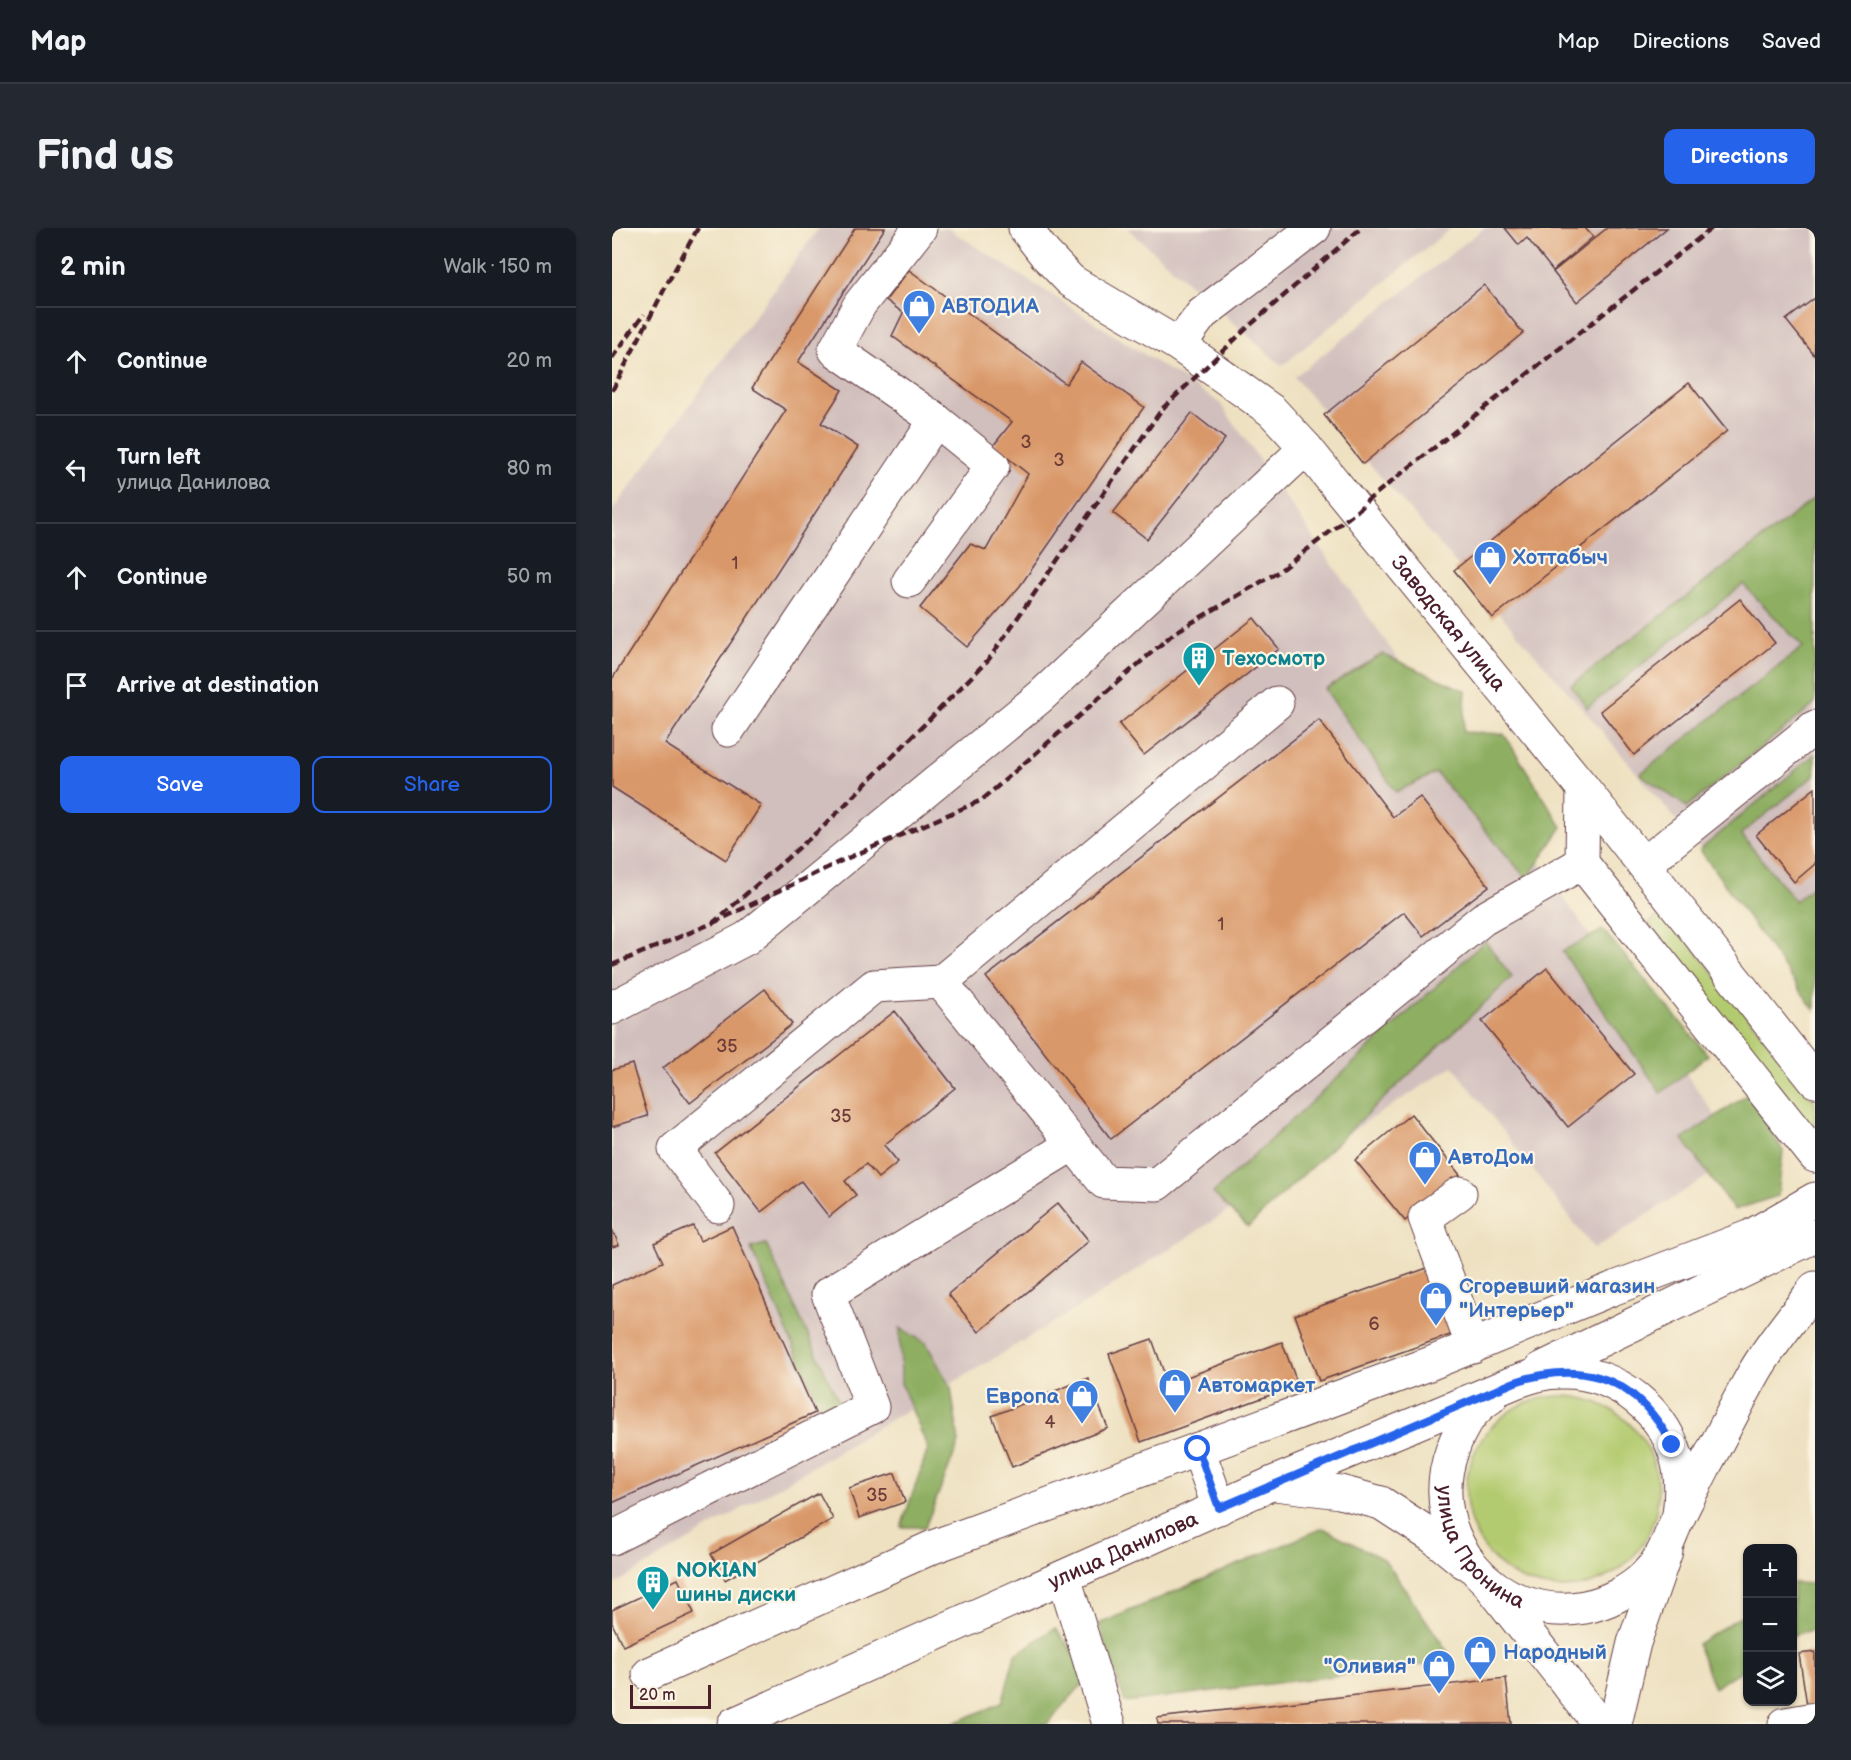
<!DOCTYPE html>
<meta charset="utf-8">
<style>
:root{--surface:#171b24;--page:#242831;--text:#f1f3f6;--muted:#9ea1a6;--line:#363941;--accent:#2563eb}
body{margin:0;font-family:"Balsamiq Sans",sans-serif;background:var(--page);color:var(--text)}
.controls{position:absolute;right:18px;bottom:18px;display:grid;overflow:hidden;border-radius:12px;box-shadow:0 2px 4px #0004}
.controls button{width:54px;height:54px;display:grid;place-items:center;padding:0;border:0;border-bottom:2px solid var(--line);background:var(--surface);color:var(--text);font:30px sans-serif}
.scale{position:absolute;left:18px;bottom:15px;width:81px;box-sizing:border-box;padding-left:6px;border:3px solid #4a1f2b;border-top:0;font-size:16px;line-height:21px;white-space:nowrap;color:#4a1f2b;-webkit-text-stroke:4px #fcf5e5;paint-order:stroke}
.stop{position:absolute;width:18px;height:18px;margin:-14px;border:4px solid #2563eb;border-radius:50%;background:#fff}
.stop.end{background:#2563eb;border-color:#fff;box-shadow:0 2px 6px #0008}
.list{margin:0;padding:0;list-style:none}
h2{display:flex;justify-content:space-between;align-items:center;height:78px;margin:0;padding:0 24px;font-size:26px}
h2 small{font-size:20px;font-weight:400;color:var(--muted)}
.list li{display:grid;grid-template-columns:39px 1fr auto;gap:18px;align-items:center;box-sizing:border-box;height:108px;padding:0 24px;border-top:2px solid var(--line)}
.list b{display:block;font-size:22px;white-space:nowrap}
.list p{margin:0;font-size:20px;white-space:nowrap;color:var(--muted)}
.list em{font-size:20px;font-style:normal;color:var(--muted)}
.actions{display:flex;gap:12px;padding:18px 24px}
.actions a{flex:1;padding:14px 0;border:2px solid var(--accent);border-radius:12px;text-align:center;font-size:21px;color:var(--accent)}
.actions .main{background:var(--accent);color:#fff}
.icon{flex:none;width:33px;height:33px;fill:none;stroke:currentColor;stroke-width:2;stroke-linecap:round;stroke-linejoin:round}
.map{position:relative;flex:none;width:1203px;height:1496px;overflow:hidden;border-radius:12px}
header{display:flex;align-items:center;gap:36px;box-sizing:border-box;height:84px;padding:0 30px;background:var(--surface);border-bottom:2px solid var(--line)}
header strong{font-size:28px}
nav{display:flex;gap:33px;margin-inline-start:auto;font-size:21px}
.intro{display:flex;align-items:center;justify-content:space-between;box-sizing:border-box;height:144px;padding:0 36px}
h1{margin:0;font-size:42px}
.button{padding:15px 27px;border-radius:12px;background:var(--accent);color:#fff;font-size:21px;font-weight:700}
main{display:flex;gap:36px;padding:0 36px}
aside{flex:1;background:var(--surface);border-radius:12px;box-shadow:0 2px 4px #0004}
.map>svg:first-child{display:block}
.industrial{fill:#d1bfbd}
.green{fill:#b3cb6f;stroke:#7e754d;stroke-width:1.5}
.forest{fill:#8eaf62;stroke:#6c6746;stroke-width:1.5}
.building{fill:#d99869}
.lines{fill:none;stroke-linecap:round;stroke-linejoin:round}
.minor-casing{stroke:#633c42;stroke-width:35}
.major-casing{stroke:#633c42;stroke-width:35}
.minor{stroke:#fff;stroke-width:33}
.major{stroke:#fff;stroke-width:33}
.rail{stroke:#4a1f2b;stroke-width:4.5;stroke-dasharray:9 4.5;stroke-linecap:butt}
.route{stroke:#2563eb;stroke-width:8}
.labels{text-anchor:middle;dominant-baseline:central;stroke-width:4.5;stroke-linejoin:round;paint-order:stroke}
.number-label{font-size:18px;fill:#6e3d3a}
.shop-label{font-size:21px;font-weight:bold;fill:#366cbe;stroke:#fcf5e5;text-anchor:start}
.street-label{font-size:21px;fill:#4a1f2b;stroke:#fcf5e5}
.culture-label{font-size:21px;font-weight:bold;fill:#0d838f;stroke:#fcf5e5;text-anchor:start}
</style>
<header>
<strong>Map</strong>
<nav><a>Map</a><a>Directions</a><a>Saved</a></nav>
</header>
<div class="intro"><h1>Find us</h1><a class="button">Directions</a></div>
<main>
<aside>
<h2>2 min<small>Walk · 150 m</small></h2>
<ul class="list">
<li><svg class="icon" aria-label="ahead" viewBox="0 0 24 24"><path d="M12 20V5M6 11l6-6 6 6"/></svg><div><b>Continue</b></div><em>20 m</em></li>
<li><svg class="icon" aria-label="left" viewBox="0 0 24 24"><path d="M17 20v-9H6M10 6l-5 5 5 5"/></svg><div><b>Turn left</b><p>улица Данилова</p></div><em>80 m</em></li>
<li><svg class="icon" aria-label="ahead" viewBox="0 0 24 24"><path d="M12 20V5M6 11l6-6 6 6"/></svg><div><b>Continue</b></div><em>50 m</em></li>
<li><svg class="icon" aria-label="arrive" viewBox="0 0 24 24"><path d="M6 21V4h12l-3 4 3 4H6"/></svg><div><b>Arrive at destination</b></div></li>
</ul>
<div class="actions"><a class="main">Save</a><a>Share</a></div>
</aside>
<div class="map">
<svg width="1203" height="1496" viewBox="0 0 1203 1496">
<rect width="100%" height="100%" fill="#fcf5e5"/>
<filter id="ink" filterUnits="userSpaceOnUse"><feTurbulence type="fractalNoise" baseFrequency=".0167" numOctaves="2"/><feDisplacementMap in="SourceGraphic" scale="12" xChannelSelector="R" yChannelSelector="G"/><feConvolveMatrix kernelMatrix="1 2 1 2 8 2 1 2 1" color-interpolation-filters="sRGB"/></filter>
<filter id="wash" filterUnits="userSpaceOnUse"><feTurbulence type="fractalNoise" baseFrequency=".008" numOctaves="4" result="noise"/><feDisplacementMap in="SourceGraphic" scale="24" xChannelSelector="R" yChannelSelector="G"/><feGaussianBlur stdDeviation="1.35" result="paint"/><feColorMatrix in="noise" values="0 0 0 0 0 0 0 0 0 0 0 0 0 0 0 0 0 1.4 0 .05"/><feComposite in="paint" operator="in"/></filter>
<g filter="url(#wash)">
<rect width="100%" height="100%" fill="#eee1c1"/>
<!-- industrial -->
<g class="industrial">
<polygon points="207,0 335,0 608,175 1130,926 982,1021 841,838 466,1080 0,1358 0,283"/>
<polygon points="515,0 839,0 670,138"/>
<polygon points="872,0 1203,0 1203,757 982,494 682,149"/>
</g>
<!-- green -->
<g class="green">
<polygon points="1052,682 1203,874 1203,909 1037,695"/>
<circle cx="950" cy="1264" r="96"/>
</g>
<!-- forest -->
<g class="forest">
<polygon points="1203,270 1203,476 1075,579 1028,546 1191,419 1131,356 975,480 959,457"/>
<polygon points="770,426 854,463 851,504 892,506 950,599 915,651 824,545 784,564 713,461"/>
<polygon points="1203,526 1203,547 1129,606 1183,673 1203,657 1203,783 1088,622"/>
<polygon points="991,702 1096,827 1049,865 950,723"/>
<polygon points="873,713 900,749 636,999 601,965"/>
<polygon points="1136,866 1171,923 1166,968 1122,982 1071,911"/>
<polygon points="154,1016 229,1178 211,1186 139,1020"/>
<polygon points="288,1100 314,1115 339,1160 347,1215 313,1299 289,1299 316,1221 289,1155"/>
<polygon points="711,1300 773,1332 842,1433 513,1474 487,1396"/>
<polygon points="1181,1355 1203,1356 1203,1402 1187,1405 1181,1409"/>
<polygon points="1135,1384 1135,1438 1102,1460 1085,1416"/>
<polygon points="443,1400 470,1435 473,1453 435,1496 339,1496 390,1475 403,1427"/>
</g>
<g id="blocks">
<!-- building -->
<g class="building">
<polygon points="243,0 273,0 186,134 230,162 209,195 246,219 53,516 149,577 114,632 0,559 0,451 174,182 140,160"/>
<polygon points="893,0 973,0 981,9 941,43 915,10 907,17"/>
<polygon points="995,0 1055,0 965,74 941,44"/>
<polygon points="297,42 454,156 469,134 532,179 408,358 355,419 308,380 358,316 374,322 416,246 381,218 400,194 280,108 291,85 274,72"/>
<polygon points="872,57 911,105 751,236 712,187"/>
<polygon points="1203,70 1203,128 1174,92"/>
<polygon points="1077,155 1115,203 880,390 842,342"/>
<polygon points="580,185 613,211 535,311 501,285"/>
<polygon points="1128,371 1163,415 1022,527 988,483"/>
<polygon points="642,390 667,421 532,527 507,496"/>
<polygon points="707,492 781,589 808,569 877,658 811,708 792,684 499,911 374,749"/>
<polygon points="1203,560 1203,636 1182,654 1144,607"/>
<polygon points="935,740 1022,846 956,899 870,793"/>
<polygon points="153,761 180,796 78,875 51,840"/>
<polygon points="283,783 343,860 272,917 286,934 266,950 254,936 233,953 244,967 217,989 189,953 149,984 103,925"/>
<polygon points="20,836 36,888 0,899 0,842"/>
<polygon points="799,886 848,947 793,993 743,932"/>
<polygon points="446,975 477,1013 367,1104 336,1066"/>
<polygon points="81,998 88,1013 120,998 203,1185 0,1275 0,1057 51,1034 42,1015"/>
<polygon points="0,1001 7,1017 0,1019"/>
<polygon points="818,1039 841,1106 707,1153 683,1087"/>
<polygon points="540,1111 556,1156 670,1114 686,1157 529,1214 497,1126"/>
<polygon points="476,1150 496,1200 400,1239 380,1188"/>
<polygon points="283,1245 293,1274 247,1290 237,1260"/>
<polygon points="207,1265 221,1291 113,1352 99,1326"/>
<polygon points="66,1351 82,1385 11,1418 0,1395 0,1382"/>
<polygon points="1203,1424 1203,1476 1195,1477 1187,1426"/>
<polygon points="894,1450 899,1496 546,1496 545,1490"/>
</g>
</g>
</g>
<g filter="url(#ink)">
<use href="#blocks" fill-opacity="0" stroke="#633c42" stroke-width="1.5"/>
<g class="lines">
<!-- minor casing -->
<g class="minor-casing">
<g id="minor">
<path id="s1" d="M413,0L433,26L459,53L567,117L660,183L694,220L971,560L1203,853"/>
<polyline points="567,117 590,86 702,0"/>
<polyline points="297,353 381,238 324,192"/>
<polyline points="665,475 329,754 492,954 545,956 871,691 970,635"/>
<polyline points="116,502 324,192 223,122 248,76 308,0"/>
<polyline points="971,560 970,635 1203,928"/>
<polyline points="1032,636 1203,499"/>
<polyline points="0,780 135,710 428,469 694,220"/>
<polyline points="848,965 813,990 861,1119"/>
<polyline points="106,978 63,921 262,758 329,754"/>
<polyline points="586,1221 607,1280"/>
<polyline points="0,1310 260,1179 216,1066 461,916"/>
<polyline points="452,1349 497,1496"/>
<polyline points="878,1357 987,1496"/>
<polyline points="37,1446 321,1319 817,1136 1000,1061 1139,1008 1203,971"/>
<polyline points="1003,1496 1022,1415 1054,1323"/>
<polyline points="1173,1496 1203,1491"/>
</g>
</g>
<!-- major casing -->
<g class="major-casing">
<g id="major">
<polyline points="929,1141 1203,1008"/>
<path id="s2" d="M879,1169C860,1181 847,1202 840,1223C809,1308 884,1396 973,1379C994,1375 1018,1363 1033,1348C1054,1328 1056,1310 1068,1286C1076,1269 1085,1253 1093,1237C1110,1207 1125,1175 1142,1145C1159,1115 1183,1088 1203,1060"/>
<polyline points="663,1256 728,1264 769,1275 820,1308 852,1334"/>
<path id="s3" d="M122,1496L661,1255L903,1154C918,1149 932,1144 948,1144C1004,1142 1057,1185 1067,1240C1070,1256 1069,1271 1067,1287"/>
</g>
</g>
<!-- minor -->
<use href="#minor" class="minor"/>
<!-- major -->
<use href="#major" class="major"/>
<!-- rail -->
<g class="rail">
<polyline points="0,130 32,86"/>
<polyline points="0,163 55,56 86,0"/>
<polyline points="101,695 229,633 370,572 562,405 666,344 745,283 756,272 1100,0"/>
<polyline points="0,737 101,695 213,597 377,431 550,181 636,99 749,0"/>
</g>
</g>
</g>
<g class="lines" filter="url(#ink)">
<!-- route -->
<path class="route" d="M586,1221L607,1280L903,1154C973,1131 1026,1151 1060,1217"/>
</g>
<!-- icons -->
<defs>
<g id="shop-pin" transform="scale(1.725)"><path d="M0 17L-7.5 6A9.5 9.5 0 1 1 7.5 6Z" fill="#3f7fe0" stroke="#fcf5e5"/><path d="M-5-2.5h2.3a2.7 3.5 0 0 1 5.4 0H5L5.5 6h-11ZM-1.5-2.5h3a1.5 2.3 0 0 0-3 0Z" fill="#fff"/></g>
<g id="building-pin" transform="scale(1.725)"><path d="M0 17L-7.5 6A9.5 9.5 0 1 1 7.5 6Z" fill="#0f9aa8" stroke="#fcf5e5"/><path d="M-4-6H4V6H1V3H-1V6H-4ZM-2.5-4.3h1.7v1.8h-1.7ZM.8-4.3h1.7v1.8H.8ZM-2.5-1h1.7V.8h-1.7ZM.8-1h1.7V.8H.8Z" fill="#fff"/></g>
</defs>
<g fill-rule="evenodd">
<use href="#shop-pin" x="307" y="78"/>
<use href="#shop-pin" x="878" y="329"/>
<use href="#building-pin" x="587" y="430"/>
<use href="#shop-pin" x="813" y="929"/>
<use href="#shop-pin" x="824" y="1070"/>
<use href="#shop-pin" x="563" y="1157"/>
<use href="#shop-pin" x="470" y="1168"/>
<use href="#building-pin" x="41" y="1354"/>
<use href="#shop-pin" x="868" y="1424"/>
<use href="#shop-pin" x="827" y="1438"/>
</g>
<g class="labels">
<!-- number labels -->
<g class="number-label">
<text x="414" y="214">3</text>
<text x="447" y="232">3</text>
<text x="123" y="335">1</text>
<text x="609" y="696">1</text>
<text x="115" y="818">35</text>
<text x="229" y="888">35</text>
<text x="762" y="1096">6</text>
<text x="438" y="1194">4</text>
<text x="265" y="1267">35</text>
</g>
<!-- shop labels -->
<g class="shop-label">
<text x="330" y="78">АВТОДИА</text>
<text x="901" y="329">Хоттабыч</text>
<text x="836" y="929">АвтоДом</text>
<text x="847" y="1058">Сгоревший магазин<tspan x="847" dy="24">"Интерьер"</tspan></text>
<text x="586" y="1157">Автомаркет</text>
<text x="447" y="1168" text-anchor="end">Европа</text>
<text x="891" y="1424">Народный</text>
<text x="804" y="1438" text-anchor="end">"Оливия"</text>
</g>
<!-- street labels -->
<g class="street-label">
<text stroke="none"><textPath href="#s1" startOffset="586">Заводская улица</textPath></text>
<text stroke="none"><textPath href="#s2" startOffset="178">улица Пронина</textPath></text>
<text stroke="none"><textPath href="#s3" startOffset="426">улица Данилова</textPath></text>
</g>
<!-- culture labels -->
<g class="culture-label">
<text x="610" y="430">Техосмотр</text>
<text x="64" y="1342">NOKIAN<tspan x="64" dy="24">шины диски</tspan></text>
</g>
</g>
</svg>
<div class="controls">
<button>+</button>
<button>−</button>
<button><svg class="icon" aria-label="layers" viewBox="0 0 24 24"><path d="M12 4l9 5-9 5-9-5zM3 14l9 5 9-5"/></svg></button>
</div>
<div class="scale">20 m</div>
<div class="stop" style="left:586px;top:1221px"></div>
<div class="stop end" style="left:1060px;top:1217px"></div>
</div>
</main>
